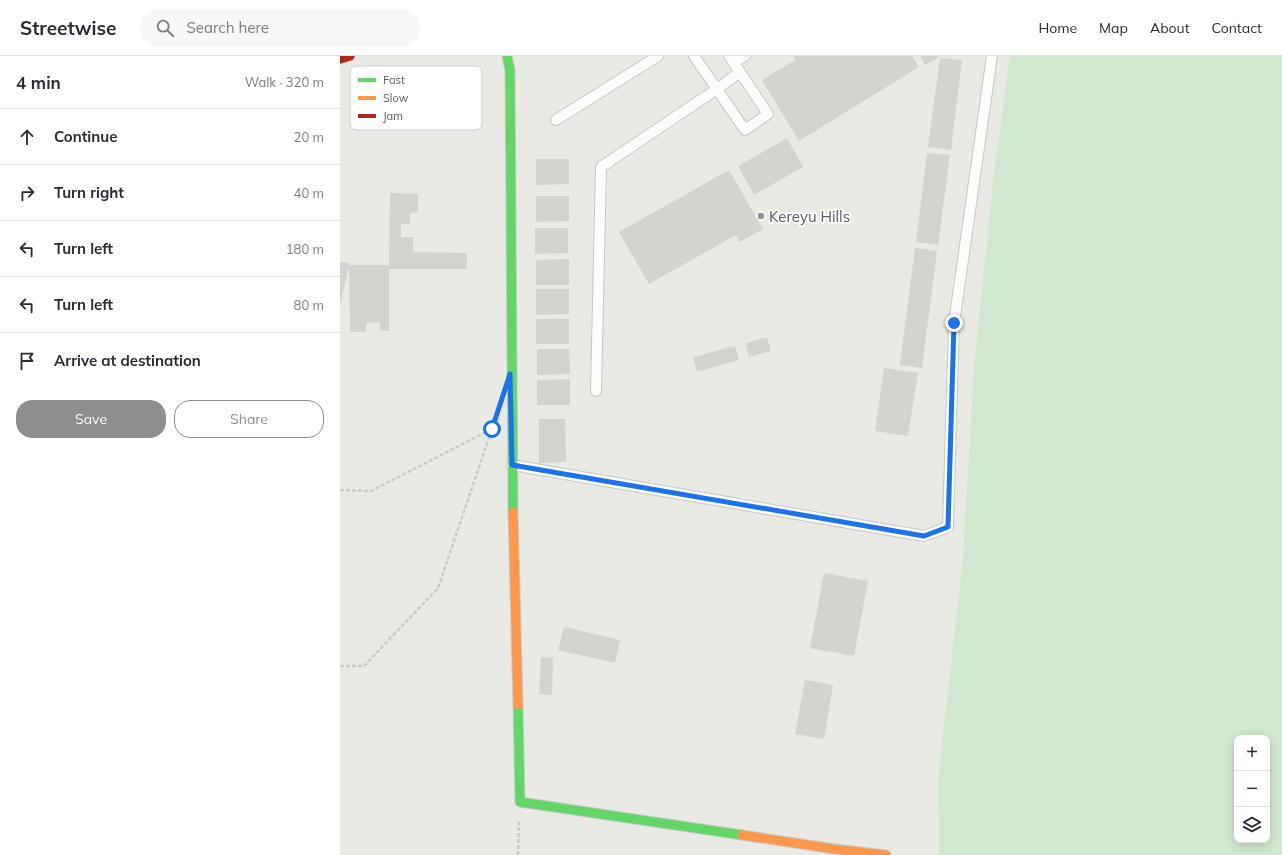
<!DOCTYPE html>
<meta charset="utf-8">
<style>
:root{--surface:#fff;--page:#f7f7f7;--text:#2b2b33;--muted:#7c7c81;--line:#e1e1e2;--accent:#8c8e90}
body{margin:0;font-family:Mulish,sans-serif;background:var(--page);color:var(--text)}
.controls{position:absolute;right:12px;bottom:12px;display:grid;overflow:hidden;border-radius:8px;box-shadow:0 2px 10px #0003}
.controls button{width:36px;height:36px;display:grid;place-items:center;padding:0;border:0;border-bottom:1px solid var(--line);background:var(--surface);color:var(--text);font:20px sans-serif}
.stop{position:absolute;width:12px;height:12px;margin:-9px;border:3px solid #1a73e8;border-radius:50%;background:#fff}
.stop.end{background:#1a73e8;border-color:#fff;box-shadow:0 1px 4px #0008}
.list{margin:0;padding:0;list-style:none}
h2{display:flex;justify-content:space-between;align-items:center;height:52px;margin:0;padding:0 16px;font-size:17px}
h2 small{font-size:13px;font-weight:400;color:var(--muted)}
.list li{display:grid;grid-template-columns:26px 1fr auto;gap:12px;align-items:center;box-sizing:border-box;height:56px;padding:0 16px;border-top:1px solid var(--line)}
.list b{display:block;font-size:15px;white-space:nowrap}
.list em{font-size:13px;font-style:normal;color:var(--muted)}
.actions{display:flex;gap:8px;padding:12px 16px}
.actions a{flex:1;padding:9px 0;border:1px solid var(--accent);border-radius:16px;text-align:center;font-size:14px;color:var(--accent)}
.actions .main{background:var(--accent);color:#fff}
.icon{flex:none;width:22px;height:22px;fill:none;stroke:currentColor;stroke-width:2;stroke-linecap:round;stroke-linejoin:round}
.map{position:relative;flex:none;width:942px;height:799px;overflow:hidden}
header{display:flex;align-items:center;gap:24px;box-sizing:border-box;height:56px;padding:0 20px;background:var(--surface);border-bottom:1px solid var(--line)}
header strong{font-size:19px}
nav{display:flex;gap:22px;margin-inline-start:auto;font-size:14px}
.search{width:280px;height:36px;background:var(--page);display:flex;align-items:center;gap:10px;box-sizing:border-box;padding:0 14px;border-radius:16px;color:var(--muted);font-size:15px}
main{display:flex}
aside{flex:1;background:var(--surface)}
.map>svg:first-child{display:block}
.green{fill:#d1e8d0;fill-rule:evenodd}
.building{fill:#d4d3cf}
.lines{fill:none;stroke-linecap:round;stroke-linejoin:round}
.lane-casing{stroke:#c7c8c6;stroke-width:12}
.fast-casing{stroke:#c7c9c8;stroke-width:11}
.slow-casing{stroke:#c7c9c8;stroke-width:11}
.jam-casing{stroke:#c7c9c8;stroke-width:11}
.path{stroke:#c7ccc9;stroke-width:2.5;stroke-dasharray:4 2;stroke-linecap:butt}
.lane{stroke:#fcfcfb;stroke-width:10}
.fast{stroke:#63d668;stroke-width:9}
.slow{stroke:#ff974d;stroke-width:9}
.jam{stroke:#b3261e;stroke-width:9}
.route{stroke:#1a73e8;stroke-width:5}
.poi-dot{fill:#8c8e90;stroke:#fff;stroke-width:1.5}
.labels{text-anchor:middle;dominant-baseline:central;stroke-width:3.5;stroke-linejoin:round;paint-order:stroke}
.poi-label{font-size:15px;fill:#5a5d63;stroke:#fff;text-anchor:start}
.key{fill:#fff;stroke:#ceced0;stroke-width:1}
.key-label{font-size:11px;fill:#5a5d63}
</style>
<header>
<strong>Streetwise</strong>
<div class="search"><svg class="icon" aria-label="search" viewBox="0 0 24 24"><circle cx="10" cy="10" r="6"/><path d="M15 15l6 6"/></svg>Search here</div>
<nav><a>Home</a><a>Map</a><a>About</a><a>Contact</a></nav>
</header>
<main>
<aside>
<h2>4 min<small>Walk · 320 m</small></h2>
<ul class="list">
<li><svg class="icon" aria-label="ahead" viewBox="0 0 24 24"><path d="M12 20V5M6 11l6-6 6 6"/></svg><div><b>Continue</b></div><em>20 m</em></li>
<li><svg class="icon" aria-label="right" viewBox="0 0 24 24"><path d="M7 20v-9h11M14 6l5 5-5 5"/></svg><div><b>Turn right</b></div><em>40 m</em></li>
<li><svg class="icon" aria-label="left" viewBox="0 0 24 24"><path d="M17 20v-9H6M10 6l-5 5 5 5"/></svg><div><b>Turn left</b></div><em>180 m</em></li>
<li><svg class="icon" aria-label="left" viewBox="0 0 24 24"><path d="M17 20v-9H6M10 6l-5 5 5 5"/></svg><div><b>Turn left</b></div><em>80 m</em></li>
<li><svg class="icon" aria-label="arrive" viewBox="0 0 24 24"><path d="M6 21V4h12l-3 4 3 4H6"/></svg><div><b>Arrive at destination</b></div></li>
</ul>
<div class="actions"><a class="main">Save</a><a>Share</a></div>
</aside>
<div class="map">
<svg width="942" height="799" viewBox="0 0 942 799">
<rect width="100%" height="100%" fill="#eaeae4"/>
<!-- green -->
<path class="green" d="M670,0H942V799H599L598,723L623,502L634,311L654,117ZM897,682H927V784H897Z"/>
<!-- building -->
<g class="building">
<polygon points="453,0 572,0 579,11 459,85 422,24 455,4"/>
<polygon points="580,0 601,0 585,9"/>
<polygon points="600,2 622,4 611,94 588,91"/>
<polygon points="447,82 463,111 414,139 398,110"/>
<polygon points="587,97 610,99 598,189 576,186"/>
<polygon points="196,103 229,103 229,128 196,129"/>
<polygon points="389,114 423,173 400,186 396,179 309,228 279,176"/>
<polygon points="50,137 78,138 78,156 70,158 70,168 61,168 61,181 73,181 73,196 127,197 127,213 49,213 49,275 40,275 40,266 26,267 26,276 10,276 9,210 0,250 0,206 10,207 9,209 49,209"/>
<polygon points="196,140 229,140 229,165 196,166"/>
<polygon points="195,172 228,172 228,197 195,198"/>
<polygon points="575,192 597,195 582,312 560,309"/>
<polygon points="229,203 229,229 196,229 196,204"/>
<polygon points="196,233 229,233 229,258 196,259"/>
<rect x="196" y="263" width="33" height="25"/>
<polygon points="427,281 431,295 409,301 406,287"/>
<polygon points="395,290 399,304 357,316 353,301"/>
<polygon points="197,293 229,293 230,318 197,319"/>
<polygon points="544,312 578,317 568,380 535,375"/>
<polygon points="230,323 230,349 197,349 197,324"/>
<polygon points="199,363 225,363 226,406 199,407"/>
<polygon points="484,517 528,525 514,600 470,592"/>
<polygon points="224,571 280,584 275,607 218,594"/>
<polygon points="201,601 213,602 212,639 199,638"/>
<polygon points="465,624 493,629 484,683 455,678"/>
</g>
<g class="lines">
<!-- lane casing -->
<g class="lane-casing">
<g id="lane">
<polyline points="354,0 405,74 428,58 389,0"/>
<polyline points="393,6 405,0"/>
<polyline points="216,64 318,0"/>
<polyline points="256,335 261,111 377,33 400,16"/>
<polyline points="172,409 584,480 608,471 614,267 652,0"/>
</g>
</g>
<!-- fast casing -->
<g class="fast-casing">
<g id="fast">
<polyline points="167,0 170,14 173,456"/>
<polyline points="178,649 180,746 402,779"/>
</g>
</g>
<!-- slow casing -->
<g class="slow-casing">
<g id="slow">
<polyline points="173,456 178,649"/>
<polyline points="402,779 494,793 546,799"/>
</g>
</g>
<!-- jam casing -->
<g class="jam-casing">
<polyline id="jam" points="0,3 10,0"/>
</g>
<!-- path -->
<g class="path">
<polyline points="0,434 31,435 152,373"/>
<polyline points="0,610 24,610 98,532 152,373"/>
<polyline points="178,799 179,766"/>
</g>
<!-- lane -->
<use href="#lane" class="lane"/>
<!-- fast -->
<use href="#fast" class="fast"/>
<!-- slow -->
<use href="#slow" class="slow"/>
<!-- jam -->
<use href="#jam" class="jam"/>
</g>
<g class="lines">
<!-- route -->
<polyline class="route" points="152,373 170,318 172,409 584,480 608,471 614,267"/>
</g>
<!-- markers -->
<circle class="poi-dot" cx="421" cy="160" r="4"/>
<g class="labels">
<!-- poi labels -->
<g class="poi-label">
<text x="429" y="160">Kereyu Hills</text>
</g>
</g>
<!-- legend -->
<rect x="10" y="10" width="132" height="64" rx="6" class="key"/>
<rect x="18" y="22" width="18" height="4" fill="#63d668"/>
<rect x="18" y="40" width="18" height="4" fill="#ff974d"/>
<rect x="18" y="58" width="18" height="4" fill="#b3261e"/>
<g class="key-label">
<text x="43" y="28">Fast</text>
<text x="43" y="46">Slow</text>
<text x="43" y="64">Jam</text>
</g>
</svg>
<div class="controls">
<button>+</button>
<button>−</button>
<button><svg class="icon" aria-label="layers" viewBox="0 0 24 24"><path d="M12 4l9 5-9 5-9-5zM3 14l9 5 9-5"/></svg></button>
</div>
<div class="stop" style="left:152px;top:373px"></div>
<div class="stop end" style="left:614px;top:267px"></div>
</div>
</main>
